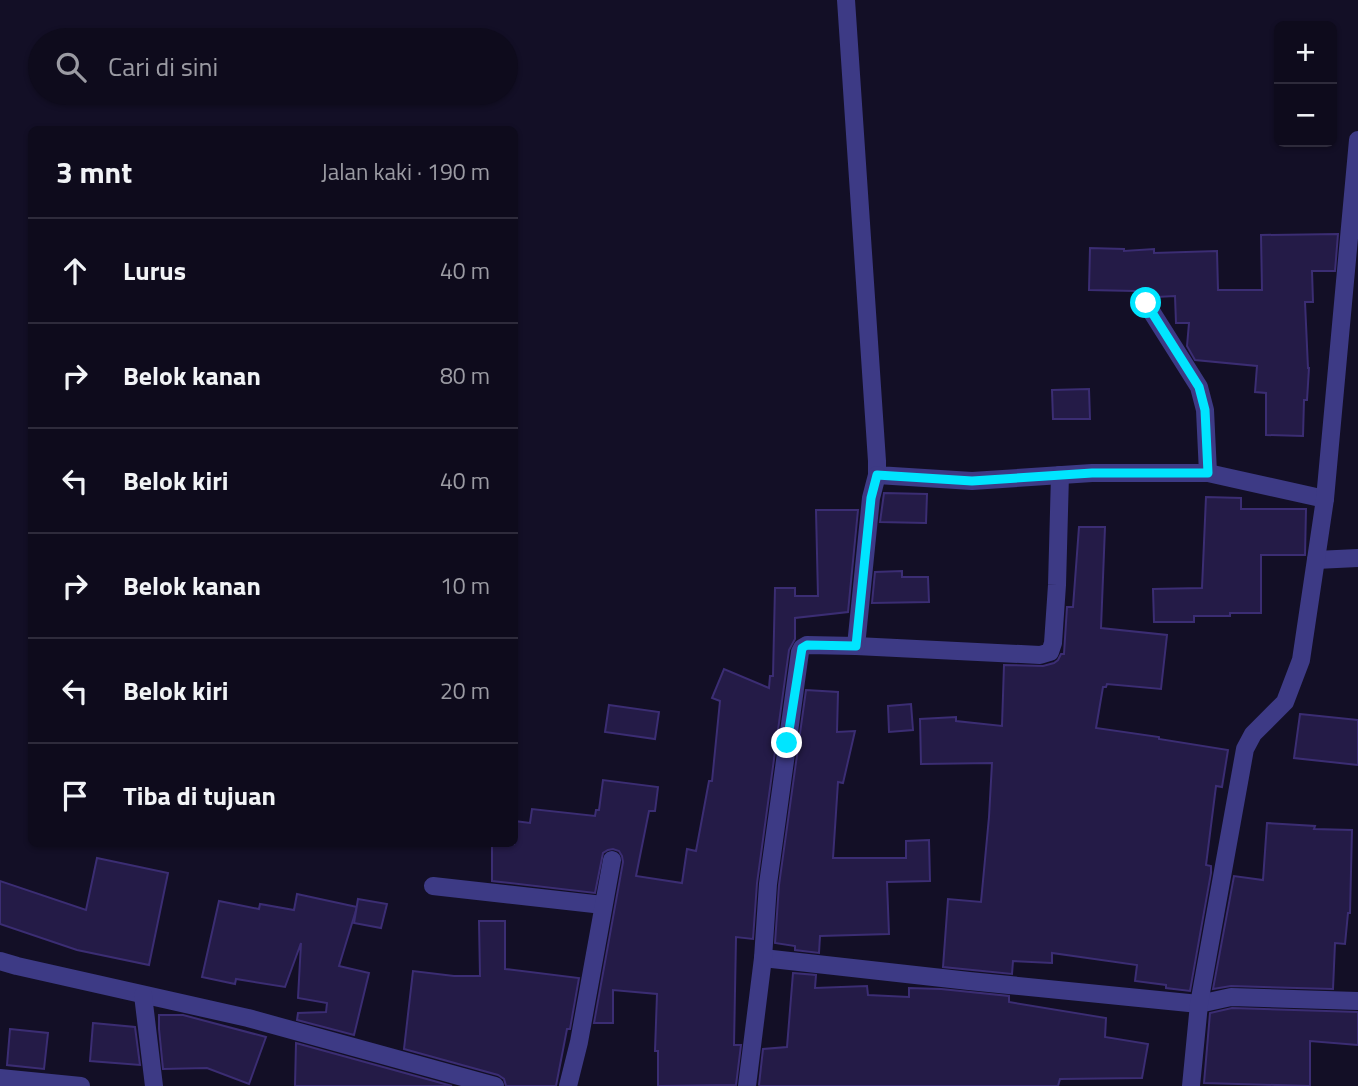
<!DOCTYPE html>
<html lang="id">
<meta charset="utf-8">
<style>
:root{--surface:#0e0b1c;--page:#171425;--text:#f1f3f6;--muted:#9b9ba3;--line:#2e2b3b}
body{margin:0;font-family:"Titillium Web",sans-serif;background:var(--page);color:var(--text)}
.controls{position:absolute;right:21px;top:21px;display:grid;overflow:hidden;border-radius:10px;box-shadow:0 2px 5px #0004}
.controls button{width:63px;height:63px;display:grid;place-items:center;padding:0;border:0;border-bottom:2px solid var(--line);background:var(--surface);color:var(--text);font:35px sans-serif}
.stop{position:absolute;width:21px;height:21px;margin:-16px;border:5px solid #00e5ff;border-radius:50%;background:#fff}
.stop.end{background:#00e5ff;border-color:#fff;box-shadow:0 2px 7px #0008}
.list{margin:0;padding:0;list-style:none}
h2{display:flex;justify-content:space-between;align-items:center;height:91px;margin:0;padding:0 28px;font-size:30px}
h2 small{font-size:23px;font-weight:400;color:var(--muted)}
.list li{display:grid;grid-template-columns:46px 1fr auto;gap:21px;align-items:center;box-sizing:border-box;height:105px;padding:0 28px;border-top:2px solid var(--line)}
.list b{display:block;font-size:26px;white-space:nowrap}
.list em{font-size:23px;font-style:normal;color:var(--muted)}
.icon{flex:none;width:38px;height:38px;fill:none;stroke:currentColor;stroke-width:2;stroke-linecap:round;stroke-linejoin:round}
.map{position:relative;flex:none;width:1358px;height:1086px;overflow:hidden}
.search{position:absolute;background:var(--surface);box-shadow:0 2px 5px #0004;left:28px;top:28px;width:490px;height:77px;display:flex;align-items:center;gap:18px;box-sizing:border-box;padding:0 24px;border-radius:38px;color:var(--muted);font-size:26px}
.panel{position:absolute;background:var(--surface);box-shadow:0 2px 5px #0004;left:28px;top:126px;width:490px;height:721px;border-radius:10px}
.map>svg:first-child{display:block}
.building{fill:#241b47;stroke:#3b2d73;stroke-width:2}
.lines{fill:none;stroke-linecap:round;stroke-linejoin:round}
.street{stroke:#3d3a85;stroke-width:18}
.route{stroke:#00e5ff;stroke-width:9}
</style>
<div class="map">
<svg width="1358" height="1086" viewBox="0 0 1358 1086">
<rect width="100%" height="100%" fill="#130f26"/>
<!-- building -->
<g class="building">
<polygon points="1338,234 1335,271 1312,271 1313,302 1305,302 1308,368 1309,368 1307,400 1304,400 1303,436 1266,435 1266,393 1255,392 1257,366 1195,360 1187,346 1189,323 1176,323 1175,296 1156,297 1151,293 1145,292 1139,294 1136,298 1135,291 1089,290 1090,248 1124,249 1124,251 1154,249 1154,253 1217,251 1218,290 1262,290 1261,235"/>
<polygon points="1089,389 1090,419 1053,419 1052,390"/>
<polygon points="884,493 927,494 926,523 880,522"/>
<polygon points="1206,497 1241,498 1241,509 1306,509 1305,555 1261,555 1261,613 1230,613 1230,616 1194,616 1194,622 1154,622 1153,589 1202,588"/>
<polygon points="816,510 858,510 848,612 795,618 795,639 789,650 757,883 753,939 736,937 734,1045 741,1045 736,1085 658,1086 658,1051 655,1051 657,994 613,990 613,1023 594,1023 623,862 622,856 619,851 613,849 608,850 603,853 595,893 492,881 492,844 514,844 514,821 530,823 532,809 595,816 596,810 599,810 603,780 658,787 655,811 649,811 636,876 682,883 687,849 696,851 709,781 712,781 720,701 712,698 724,669 769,688 770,676 773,676 775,588 795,588 795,596 818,596"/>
<polygon points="1079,527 1105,527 1101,628 1167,635 1161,689 1107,684 1106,687 1103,687 1096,728 1159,737 1159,739 1228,750 1222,787 1216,786 1206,865 1211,866 1211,873 1190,991 1166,988 1166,985 1135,981 1137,965 1052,953 1052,963 1013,961 1012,974 943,967 948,899 981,902 989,817 992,763 921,764 920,719 956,717 956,721 1002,726 1004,665 1043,666 1054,663 1058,660 1061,654 1064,654 1067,607 1073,607"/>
<polygon points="902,571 902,577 928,577 929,602 872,603 875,572"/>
<polygon points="806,690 838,692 837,732 855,731 843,783 838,782 833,858 906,858 906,841 929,840 930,881 887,882 889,934 820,936 819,953 795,950 795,946 775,943 779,885"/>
<polygon points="911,704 913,730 889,732 888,706"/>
<polygon points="609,705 659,712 655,739 605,732"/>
<polygon points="1300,714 1358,720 1358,765 1294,758"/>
<polygon points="1267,823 1315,826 1314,829 1352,830 1350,913 1348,913 1345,944 1335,943 1333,989 1231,986 1213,989 1234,876 1263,880"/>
<polygon points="97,858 168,873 149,965 77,950 0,924 0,881 86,910"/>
<polygon points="297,894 357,907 339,966 369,973 354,1035 297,1020 298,1013 326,1012 327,1003 298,998 301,943 285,987 236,979 235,984 202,977 219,901 259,909 260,904 294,910"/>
<polygon points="358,899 387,904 381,928 354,923"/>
<polygon points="479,921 505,921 505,969 579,978 570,1029 567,1029 556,1086 506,1086 504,1079 498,1075 404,1049 413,971 454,976 480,976"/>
<polygon points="793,973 816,975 815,988 867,986 868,995 909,997 909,988 941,989 1009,996 1009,1002 1106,1018 1105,1037 1148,1044 1142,1078 1060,1079 1058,1086 760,1086 759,1085 763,1049 787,1047"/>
<polygon points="1232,1008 1358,1012 1358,1045 1310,1041 1310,1086 1204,1083 1210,1013"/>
<polygon points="159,1015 183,1015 266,1037 249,1084 207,1068 163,1069 159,1029"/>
<polygon points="93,1023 135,1027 140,1065 90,1061"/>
<polygon points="10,1029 48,1033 44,1069 7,1065"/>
<polygon points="296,1043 452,1086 295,1086"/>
</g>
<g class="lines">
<!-- street -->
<g class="street">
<polyline points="846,0 877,461 877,475 972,481 1092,473 1208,473 1325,499"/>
<polyline points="1146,303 1199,387 1205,410 1208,473"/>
<polyline points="1316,560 1358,558"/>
<polyline points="856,646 1040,655 1050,652 1053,643 1057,585 1060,475"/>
<polyline points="433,886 603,905"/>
<polyline points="763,958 969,981 1199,1004 1231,997 1358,1001"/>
<polyline points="0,961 17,966 248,1018 495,1086"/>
<polyline points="143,995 154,1086"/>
<polyline points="0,1078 81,1086"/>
<polyline points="568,1086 579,1042 612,860"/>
<polyline points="747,1086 763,958 768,884 800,652 802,648 807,645 856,646 871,498 877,475"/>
<polyline points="1191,1086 1199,1004 1245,749 1253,734 1285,702 1301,660 1325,499 1358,140"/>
</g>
</g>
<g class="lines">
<!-- route -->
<polyline class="route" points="787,743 802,648 807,645 856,646 871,498 877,475 972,481 1092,473 1208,473 1205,410 1199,387 1146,303"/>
</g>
</svg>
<div class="controls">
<button>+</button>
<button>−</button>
</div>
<div class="stop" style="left:1146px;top:303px"></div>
<div class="stop end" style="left:787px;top:743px"></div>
<div class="search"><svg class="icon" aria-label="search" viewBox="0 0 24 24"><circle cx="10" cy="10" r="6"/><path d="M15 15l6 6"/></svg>Cari di sini</div>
<section class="panel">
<h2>3 mnt<small>Jalan kaki · 190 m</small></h2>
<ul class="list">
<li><svg class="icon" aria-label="ahead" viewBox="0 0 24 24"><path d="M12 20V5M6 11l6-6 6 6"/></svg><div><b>Lurus</b></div><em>40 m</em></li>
<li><svg class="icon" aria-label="right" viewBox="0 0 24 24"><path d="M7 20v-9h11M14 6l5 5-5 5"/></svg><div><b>Belok kanan</b></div><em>80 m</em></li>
<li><svg class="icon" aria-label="left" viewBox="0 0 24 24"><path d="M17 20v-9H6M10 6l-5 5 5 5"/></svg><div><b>Belok kiri</b></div><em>40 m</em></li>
<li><svg class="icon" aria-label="right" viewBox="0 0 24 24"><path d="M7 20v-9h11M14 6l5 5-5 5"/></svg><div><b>Belok kanan</b></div><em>10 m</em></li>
<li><svg class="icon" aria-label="left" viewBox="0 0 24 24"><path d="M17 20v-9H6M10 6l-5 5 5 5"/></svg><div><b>Belok kiri</b></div><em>20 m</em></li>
<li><svg class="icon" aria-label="arrive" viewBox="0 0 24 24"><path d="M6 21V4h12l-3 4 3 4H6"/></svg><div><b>Tiba di tujuan</b></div></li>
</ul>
</section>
</div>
